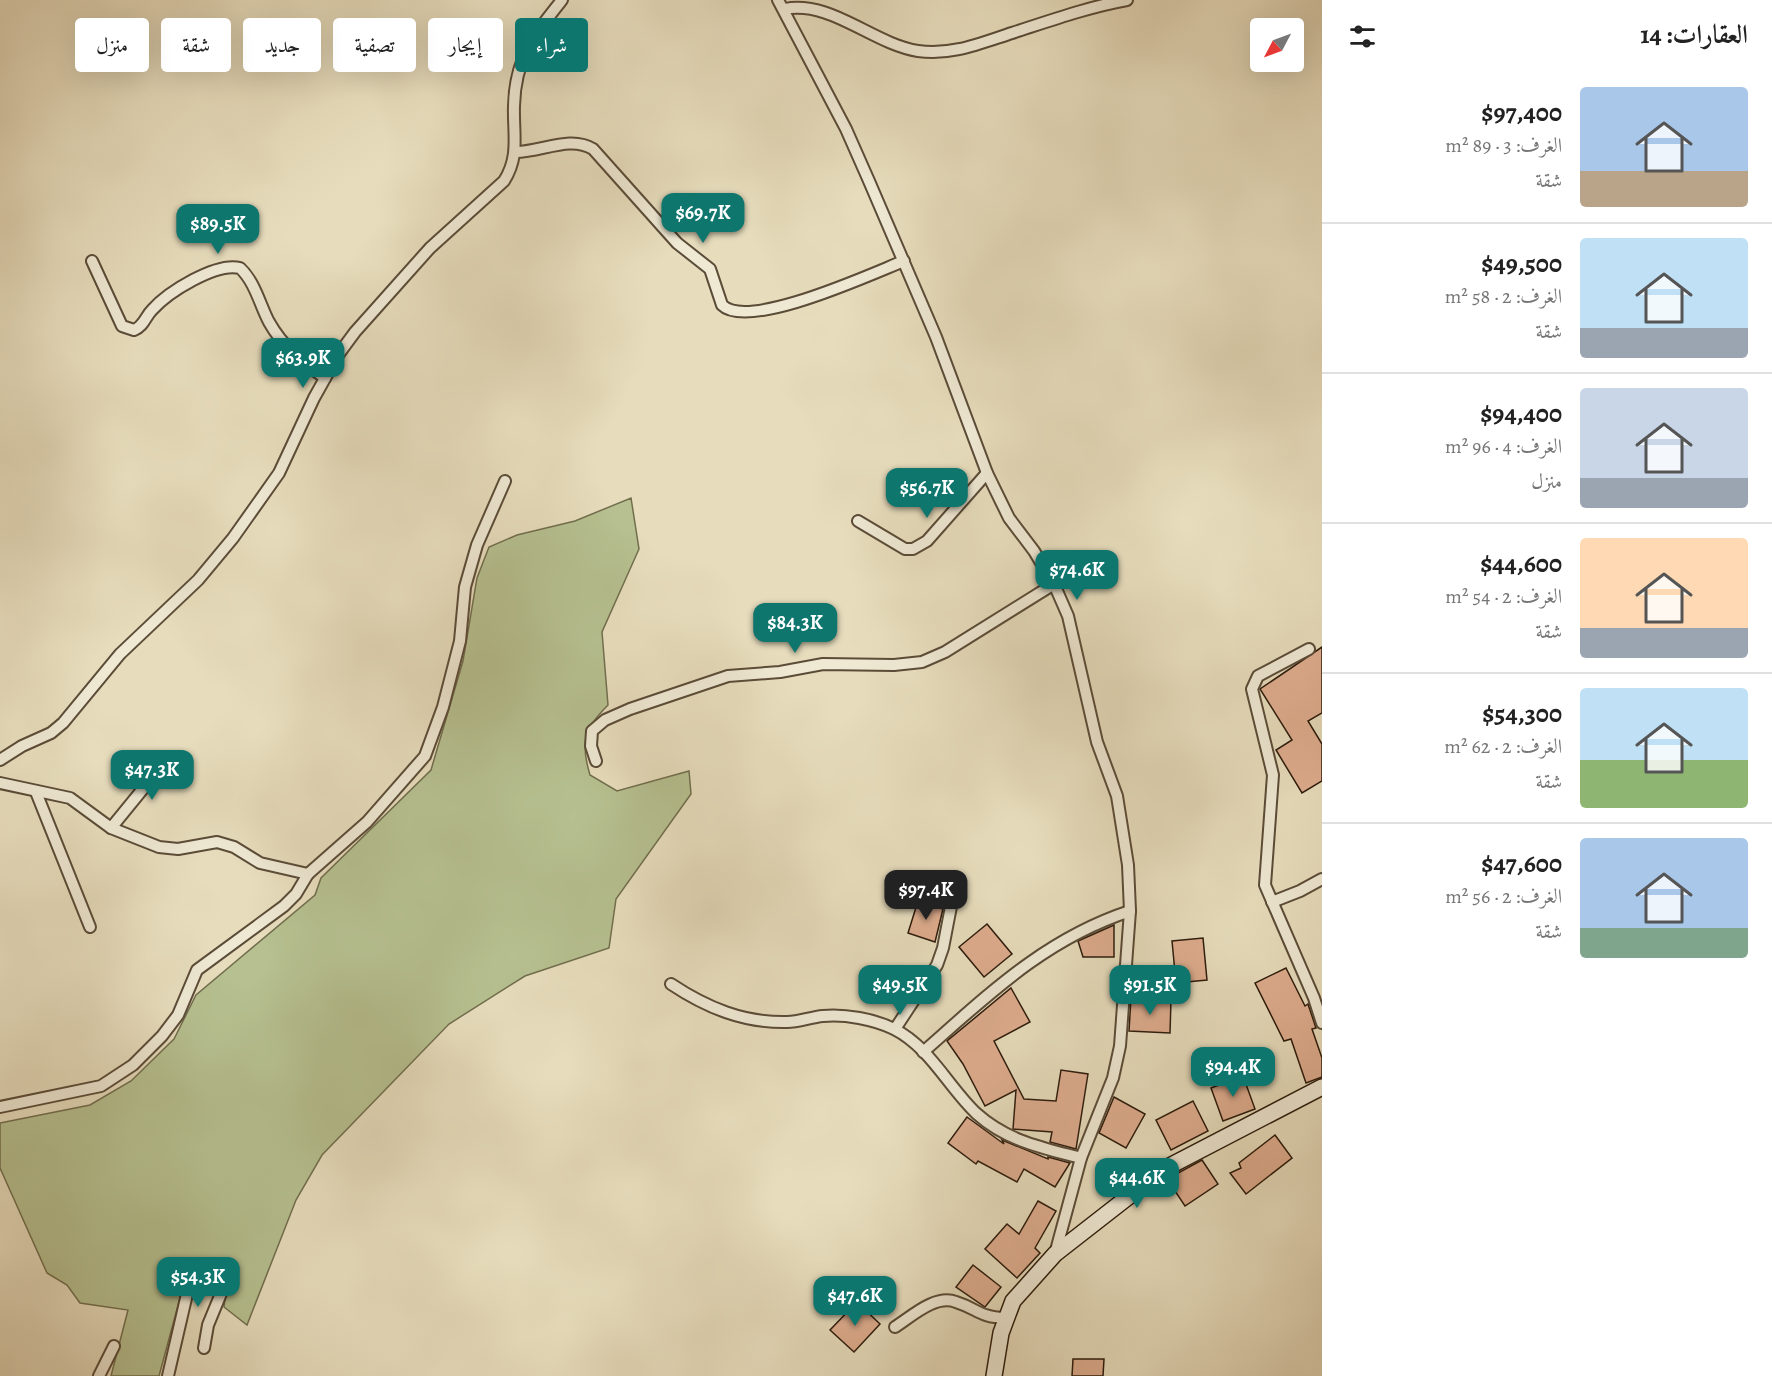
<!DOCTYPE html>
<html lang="ar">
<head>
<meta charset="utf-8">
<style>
	body { margin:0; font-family:Alegreya,Amiri,serif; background:#f2f2f2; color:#222; direction:rtl; height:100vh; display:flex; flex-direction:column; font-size:22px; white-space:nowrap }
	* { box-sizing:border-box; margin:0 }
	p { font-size:20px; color:#767676 }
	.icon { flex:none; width:33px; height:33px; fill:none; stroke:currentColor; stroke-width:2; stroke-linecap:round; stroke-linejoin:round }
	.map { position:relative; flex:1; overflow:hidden; direction:ltr }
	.panel { display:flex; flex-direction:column; background:#fff; width:450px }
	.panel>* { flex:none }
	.hud { position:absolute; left:18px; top:18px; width:570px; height:54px; direction:rtl; display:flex; gap:12px }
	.needle { width:39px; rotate:229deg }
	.tools { position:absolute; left:1250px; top:18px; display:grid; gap:12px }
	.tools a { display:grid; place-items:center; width:54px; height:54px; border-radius:6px; background:#fff; box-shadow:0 6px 24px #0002; font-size:30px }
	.price { position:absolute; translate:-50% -51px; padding:0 14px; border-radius:12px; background:#0f766e; color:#fff; font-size:20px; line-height:39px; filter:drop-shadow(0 2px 3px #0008) }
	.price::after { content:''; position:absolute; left:50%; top:36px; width:18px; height:14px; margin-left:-9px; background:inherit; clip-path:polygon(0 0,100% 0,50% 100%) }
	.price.on { background:#222; color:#fff }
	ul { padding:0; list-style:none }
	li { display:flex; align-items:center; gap:18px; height:150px; padding:0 24px }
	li+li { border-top:2px solid #e0e0e0 }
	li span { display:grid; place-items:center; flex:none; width:168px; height:120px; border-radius:6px; color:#555 }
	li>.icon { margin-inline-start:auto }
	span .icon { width:72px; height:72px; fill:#fffc; stroke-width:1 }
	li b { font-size:26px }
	h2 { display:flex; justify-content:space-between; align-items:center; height:72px; padding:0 24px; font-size:26px }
	.tag { padding:0 21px; border-radius:6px; background:#fff; box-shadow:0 6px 24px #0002; font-size:21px; line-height:54px }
	.tag.on { background:#0f766e; color:#fff }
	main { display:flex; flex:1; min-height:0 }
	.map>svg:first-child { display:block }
	.green { fill:#b6c090; stroke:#716e4e; stroke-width:1.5 }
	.building { fill:#dead8f; stroke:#2c1b0c; stroke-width:1.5 }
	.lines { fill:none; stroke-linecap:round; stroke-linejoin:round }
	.street-casing { stroke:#5b4c38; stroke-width:14 }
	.secondary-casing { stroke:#2c1b0c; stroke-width:18 }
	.street { stroke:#efe9d4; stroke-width:10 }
	.secondary { stroke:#efe9d4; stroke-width:15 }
</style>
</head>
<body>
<main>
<section class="panel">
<h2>العقارات: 14<svg class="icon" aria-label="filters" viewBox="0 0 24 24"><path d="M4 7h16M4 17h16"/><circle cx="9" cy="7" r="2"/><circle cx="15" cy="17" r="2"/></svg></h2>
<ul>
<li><span style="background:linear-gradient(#a9c7e8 70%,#b9a48a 0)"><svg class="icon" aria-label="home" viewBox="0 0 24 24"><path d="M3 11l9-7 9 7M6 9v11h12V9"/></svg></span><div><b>$97,400</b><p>الغرف: 3 · 89 m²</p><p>شقة</p></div></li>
<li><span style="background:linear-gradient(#bfe0f5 75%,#9aa5b1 0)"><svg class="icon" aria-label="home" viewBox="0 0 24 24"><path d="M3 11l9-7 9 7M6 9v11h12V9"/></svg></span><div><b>$49,500</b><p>الغرف: 2 · 58 m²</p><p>شقة</p></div></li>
<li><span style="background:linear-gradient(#c9d6e8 75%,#9aa5b1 0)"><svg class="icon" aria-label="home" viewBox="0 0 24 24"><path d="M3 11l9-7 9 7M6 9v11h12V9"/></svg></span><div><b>$94,400</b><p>الغرف: 4 · 96 m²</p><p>منزل</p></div></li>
<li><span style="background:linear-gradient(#ffd9b3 75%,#9aa5b1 0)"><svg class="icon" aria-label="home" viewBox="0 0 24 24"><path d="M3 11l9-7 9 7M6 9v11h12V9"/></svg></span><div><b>$44,600</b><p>الغرف: 2 · 54 m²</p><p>شقة</p></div></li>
<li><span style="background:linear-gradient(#bfe0f5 60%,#8fb573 0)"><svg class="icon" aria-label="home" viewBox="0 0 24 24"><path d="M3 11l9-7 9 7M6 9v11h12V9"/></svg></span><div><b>$54,300</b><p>الغرف: 2 · 62 m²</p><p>شقة</p></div></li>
<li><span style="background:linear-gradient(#a9c7e8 75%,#7fa58c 0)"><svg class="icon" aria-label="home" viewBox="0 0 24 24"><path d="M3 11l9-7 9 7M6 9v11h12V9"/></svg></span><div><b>$47,600</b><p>الغرف: 2 · 56 m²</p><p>شقة</p></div></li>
</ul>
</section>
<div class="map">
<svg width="1322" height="1376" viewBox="0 0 1322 1376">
	<rect width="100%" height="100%" fill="#e7ddbd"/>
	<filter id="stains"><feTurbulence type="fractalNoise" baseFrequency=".00333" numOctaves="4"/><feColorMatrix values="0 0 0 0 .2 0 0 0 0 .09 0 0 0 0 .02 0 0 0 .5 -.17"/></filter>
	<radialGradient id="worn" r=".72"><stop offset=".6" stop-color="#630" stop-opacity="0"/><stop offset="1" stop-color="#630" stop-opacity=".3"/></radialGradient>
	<path class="green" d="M631 498 639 549 602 632 608 705C584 729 580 742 590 775L617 791 689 771 691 794 616 899 609 948 525 976 449 1024 322 1155 296 1200 247 1325 224 1307 228 1275C211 1262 197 1268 184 1283L159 1376H111L128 1310 80 1303 67 1285 47 1273 0 1168V1123L90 1105 131 1081 174 1039 196 995 315 895 321 878 431 770 463 661 477 578 489 547 517 535 575 521Z"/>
	<g class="building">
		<polygon points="1322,647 1322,713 1308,721 1322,744 1322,781 1302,793 1276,750 1292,740 1260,689"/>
		<polygon points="918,901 943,909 935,942 908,933"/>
		<polygon points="987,924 1012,954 984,977 959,947"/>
		<polygon points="1114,925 1114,957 1083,957 1078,941"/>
		<polygon points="1203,938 1207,980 1176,983 1172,941"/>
		<polygon points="1286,968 1305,1006 1308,1004 1316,1028 1312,1029 1322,1058 1322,1077 1306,1083 1291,1039 1284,1041 1255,983"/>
		<polygon points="863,969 905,969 904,1001 864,1001"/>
		<polygon points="1011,988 1030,1022 994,1041 1024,1099 1056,1101 1061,1070 1088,1074 1076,1149 1050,1142 1052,1132 1013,1129 1016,1090 985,1106 963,1064 947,1041"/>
		<polygon points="1131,998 1171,1000 1170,1033 1129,1031"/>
		<polygon points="1243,1076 1255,1109 1223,1121 1211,1088"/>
		<polygon points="1114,1097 1145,1114 1126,1148 1099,1133"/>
		<polygon points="1193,1101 1208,1131 1171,1150 1156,1120"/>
		<polygon points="967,1117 1004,1144 1002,1140 1048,1159 1048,1157 1070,1163 1055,1187 1024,1169 1017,1182 978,1161 976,1164 948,1143"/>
		<polygon points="1275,1135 1292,1158 1246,1194 1230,1173 1241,1168 1239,1163"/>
		<polygon points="1202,1160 1218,1184 1185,1206 1167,1179"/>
		<polygon points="1038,1201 1056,1211 1035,1248 1040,1253 1017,1278 985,1249 1007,1224 1019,1234"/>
		<polygon points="973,1265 1001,1287 985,1307 956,1287"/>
		<polygon points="857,1302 880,1324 854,1352 830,1330"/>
		<polygon points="1073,1359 1104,1359 1103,1376 1072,1376"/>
	</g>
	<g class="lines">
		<g class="street-casing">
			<g id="street">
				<polyline points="778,0 846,129 869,181 936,337 987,473 1009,518 1034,551 1054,584 1068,616 1097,742 1117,796 1128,865 1130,911 1120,1046 1113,1078 1081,1158 1055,1254"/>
				<path d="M785 9C831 0 873 44 918 51 951 56 981 43 1012 33 1049 21 1088 7 1127 0"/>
				<path d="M516 152C542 152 570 135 593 149L677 243 710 269 722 305C748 331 871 274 904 261"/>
				<path d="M92 261 122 326 134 330C144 326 145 317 152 310 168 292 216 262 240 268 255 282 260 305 269 322 283 347 302 362 325 378"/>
				<polyline points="858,521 905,549 913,549 927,541 987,473"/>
				<polyline points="1309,649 1258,676 1252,689 1273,775 1265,885 1314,998 1322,1023"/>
				<path d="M0 760 22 746 51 733 63 723 120 654 198 580 233 538 279 473 314 398 338 355 355 332 430 248 504 181C520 156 513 134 514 106 515 58 534 35 562 0"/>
				<polyline points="596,761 591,746 592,731 605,720 630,709 728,676 780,672 823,664 894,665 922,662 945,652 1054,584"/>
				<polyline points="0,783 70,798 111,828 159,847 178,849 217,842 234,847 260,863 308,874 296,894 284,906 197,970 178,1015 162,1036 133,1065 101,1086 0,1107"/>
				<polyline points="36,792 90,927"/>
				<polyline points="111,828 151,779 174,757"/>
				<polyline points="308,874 367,822 425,756 443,707 460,641 465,587 477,545 505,481"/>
				<polyline points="1272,902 1300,891 1322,879"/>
				<path d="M671 984C707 1008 744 1023 787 1022 799 1022 811 1017 823 1016 845 1014 874 1019 894 1029 930 1047 949 1088 977 1114 1007 1141 1043 1148 1081 1158"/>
				<polyline points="895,1029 937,965 943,948 954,891"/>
				<path d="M923 1052C989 994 1045 939 1130 911"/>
				<path d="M895 1327C911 1317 935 1294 956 1302 978 1309 979 1317 1005 1318"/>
				<polyline points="99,1376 114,1346"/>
				<polyline points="168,1376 187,1294 189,1287 199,1279 216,1283 222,1291 208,1325 204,1348"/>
			</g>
		</g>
		<g class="secondary-casing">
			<polyline id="secondary" points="994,1376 1001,1333 1013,1301 1055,1254 1164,1169 1322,1087"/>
		</g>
		<use href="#street" class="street"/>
		<use href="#secondary" class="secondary"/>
	</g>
	<rect width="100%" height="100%" filter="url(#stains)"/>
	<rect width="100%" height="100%" fill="url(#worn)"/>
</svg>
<div class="tools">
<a><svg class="needle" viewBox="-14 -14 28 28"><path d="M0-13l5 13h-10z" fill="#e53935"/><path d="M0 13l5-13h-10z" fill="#767676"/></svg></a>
</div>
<b class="price" style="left:703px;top:244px">$69.7K</b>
<b class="price" style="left:218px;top:255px">$89.5K</b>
<b class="price" style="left:303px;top:389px">$63.9K</b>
<b class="price" style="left:927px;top:519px">$56.7K</b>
<b class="price" style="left:1077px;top:601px">$74.6K</b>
<b class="price" style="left:795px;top:654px">$84.3K</b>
<b class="price" style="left:152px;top:801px">$47.3K</b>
<b class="price on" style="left:926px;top:921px">$97.4K</b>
<b class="price" style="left:900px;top:1016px">$49.5K</b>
<b class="price" style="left:1150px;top:1016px">$91.5K</b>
<b class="price" style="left:1233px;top:1098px">$94.4K</b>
<b class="price" style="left:1137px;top:1209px">$44.6K</b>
<b class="price" style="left:198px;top:1308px">$54.3K</b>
<b class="price" style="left:855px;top:1327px">$47.6K</b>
<div class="hud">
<a class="tag on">شراء</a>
<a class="tag">إيجار</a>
<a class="tag">تصفية</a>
<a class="tag">جديد</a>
<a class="tag">شقة</a>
<a class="tag">منزل</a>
</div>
</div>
</main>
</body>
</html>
